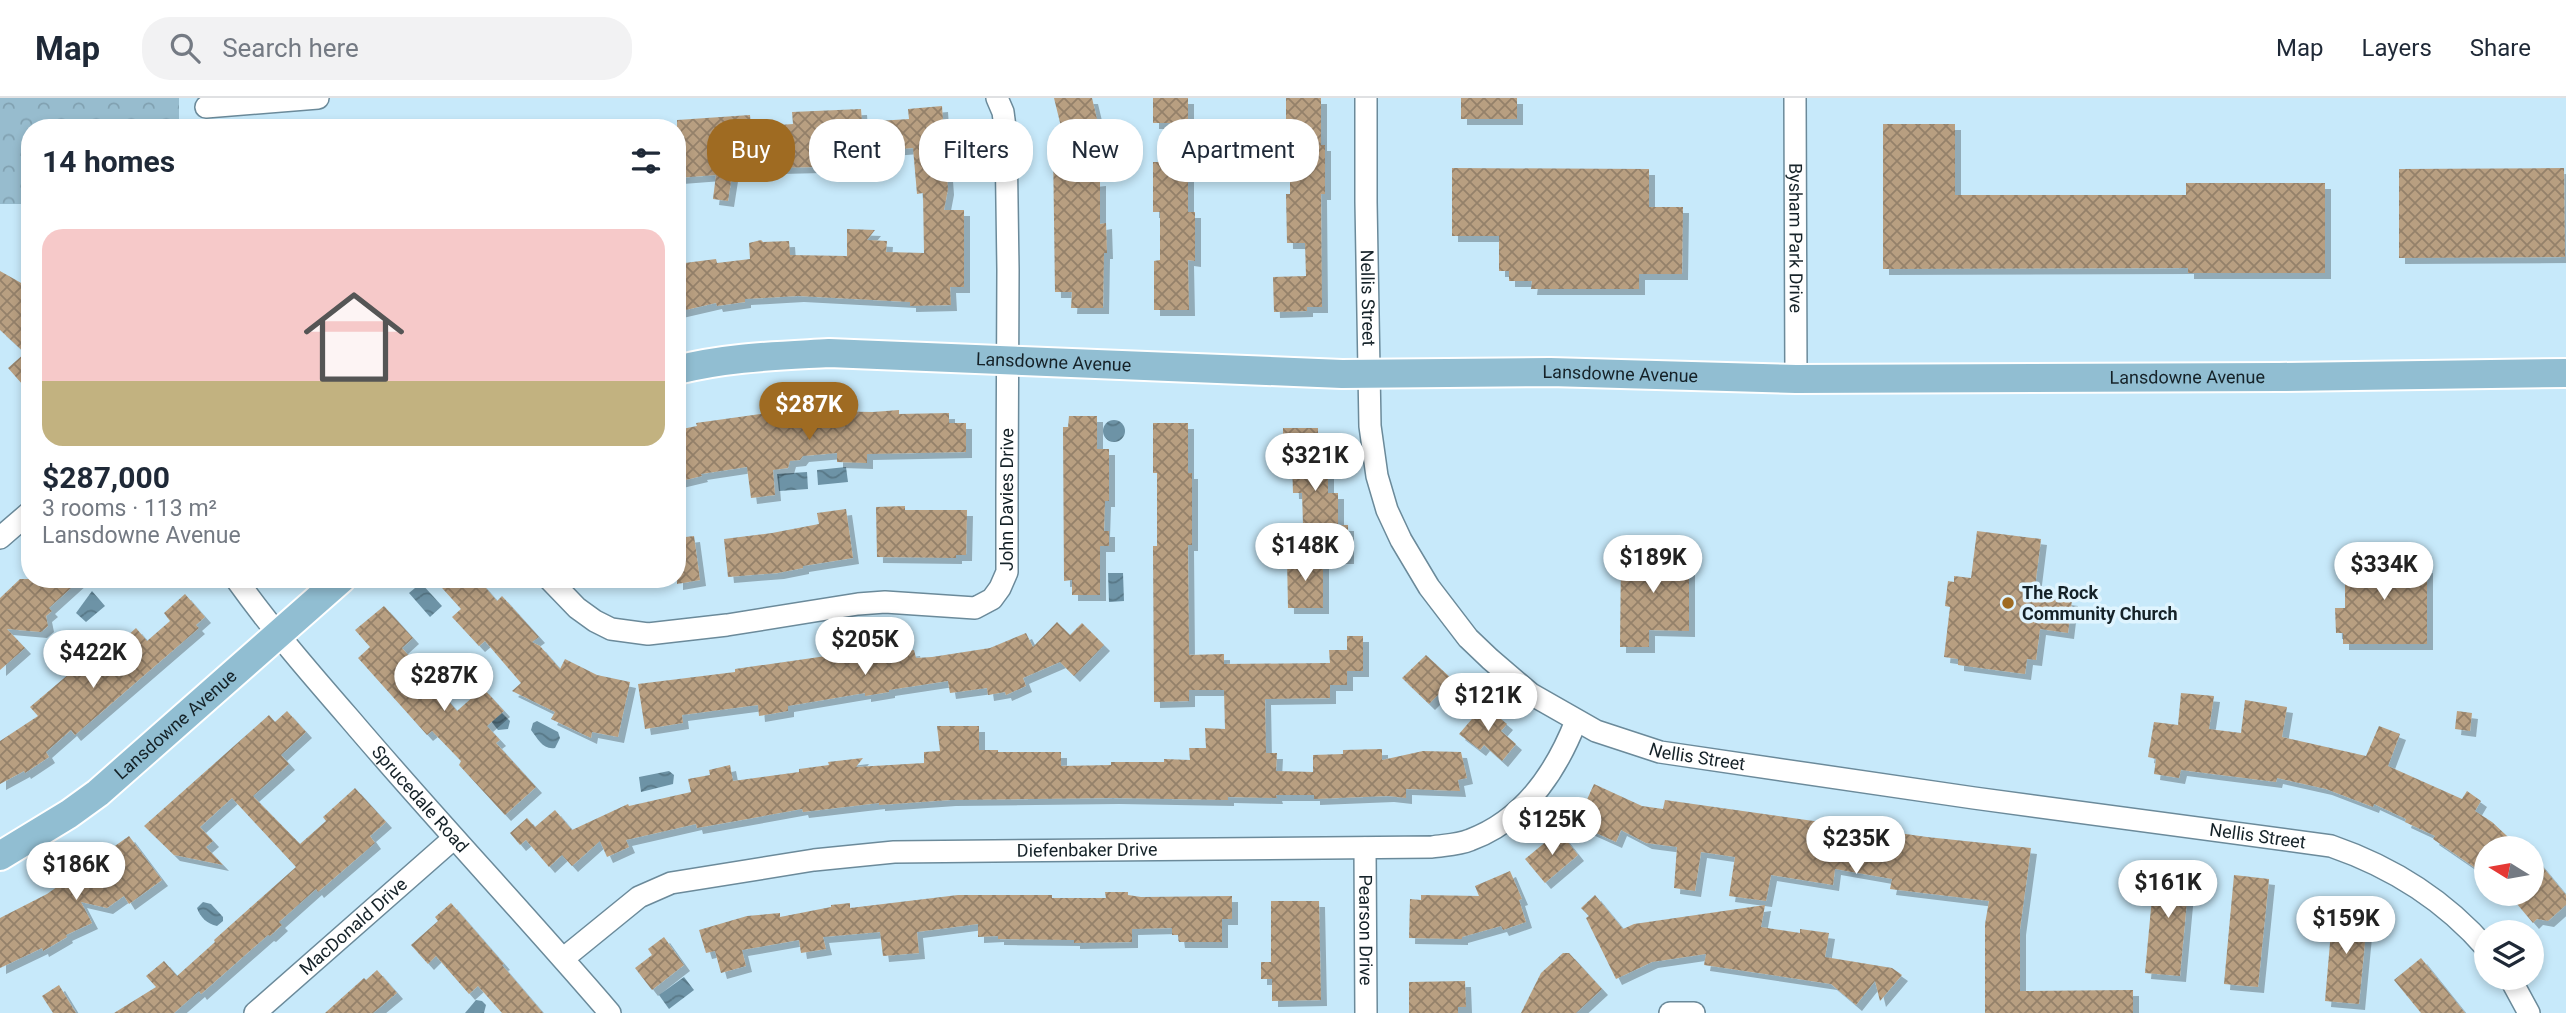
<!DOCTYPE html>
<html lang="en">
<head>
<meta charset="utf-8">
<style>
	body { margin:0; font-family:Roboto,sans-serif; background:#f2f2f3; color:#1f2937; height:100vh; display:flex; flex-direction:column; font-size:26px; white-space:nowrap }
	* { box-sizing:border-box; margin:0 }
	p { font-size:23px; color:#747a83 }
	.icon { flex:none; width:38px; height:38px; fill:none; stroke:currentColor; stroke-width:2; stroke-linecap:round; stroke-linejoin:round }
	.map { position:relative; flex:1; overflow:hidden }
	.drawer { position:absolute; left:21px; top:21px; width:665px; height:469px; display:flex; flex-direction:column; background:#fff; border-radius:28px; box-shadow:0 4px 10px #0003 }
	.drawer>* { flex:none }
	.top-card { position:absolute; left:707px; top:21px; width:665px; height:63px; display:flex; gap:14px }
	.needle { width:46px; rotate:281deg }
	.tools { position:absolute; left:2474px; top:738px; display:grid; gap:14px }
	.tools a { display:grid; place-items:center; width:70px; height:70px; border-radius:50%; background:#fff; box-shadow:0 4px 10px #0003; font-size:35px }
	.price { position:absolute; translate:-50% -60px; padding:0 16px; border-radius:24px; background:#fff; color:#222; font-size:23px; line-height:46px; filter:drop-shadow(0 2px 4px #0008) }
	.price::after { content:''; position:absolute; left:50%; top:42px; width:21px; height:16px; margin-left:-10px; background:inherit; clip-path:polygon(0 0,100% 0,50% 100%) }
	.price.selected { background:#9f6b22; color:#fff }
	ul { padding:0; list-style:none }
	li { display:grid; align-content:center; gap:14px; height:371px; padding:0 21px }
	li span { display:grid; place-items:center; height:217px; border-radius:21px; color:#555 }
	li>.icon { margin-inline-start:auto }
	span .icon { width:126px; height:126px; fill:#fffc; stroke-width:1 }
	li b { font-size:30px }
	h2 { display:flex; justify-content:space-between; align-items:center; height:84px; padding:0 21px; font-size:30px }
	.tag { padding:0 24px; border-radius:28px; background:#fff; box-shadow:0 4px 10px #0003; font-size:24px; line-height:63px }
	.tag.selected { background:#9f6b22; color:#fff }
	header { display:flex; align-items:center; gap:42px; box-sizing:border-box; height:98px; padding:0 35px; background:#fff; border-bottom:2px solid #e0e1e3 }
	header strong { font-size:33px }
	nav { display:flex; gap:38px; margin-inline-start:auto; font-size:24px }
	.search { width:490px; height:63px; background:#f2f2f3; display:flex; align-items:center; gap:18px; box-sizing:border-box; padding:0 24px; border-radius:28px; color:#747a83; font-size:26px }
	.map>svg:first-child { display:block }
	.park { fill:url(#park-crowns) }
	.water { fill:url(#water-waves) }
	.building { fill:url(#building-cross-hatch); filter:url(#shadow) }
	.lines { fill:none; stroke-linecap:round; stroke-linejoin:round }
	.minor-casing { stroke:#6b8a9a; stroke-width:24 }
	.major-casing { stroke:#fff; stroke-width:32 }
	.minor { stroke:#fff; stroke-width:21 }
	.major { stroke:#91bed2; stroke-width:28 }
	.poi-dot { fill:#9f6b22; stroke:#dff4fe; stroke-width:2.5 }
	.labels { text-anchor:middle; stroke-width:7; stroke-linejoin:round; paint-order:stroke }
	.street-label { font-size:18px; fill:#152228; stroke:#dff4fe }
	.poi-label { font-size:18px; font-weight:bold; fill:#152228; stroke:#dff4fe; text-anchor:start }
</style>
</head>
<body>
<header>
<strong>Map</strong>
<div class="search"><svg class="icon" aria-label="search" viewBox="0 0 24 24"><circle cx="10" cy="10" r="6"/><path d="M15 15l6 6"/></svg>Search here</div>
<nav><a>Map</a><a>Layers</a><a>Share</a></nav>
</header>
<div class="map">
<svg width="2566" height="915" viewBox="0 0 2566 915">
	<defs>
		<pattern id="park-crowns" width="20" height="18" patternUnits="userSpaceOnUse" patternTransform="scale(1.75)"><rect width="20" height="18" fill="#97bcce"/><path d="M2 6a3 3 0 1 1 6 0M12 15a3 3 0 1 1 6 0" fill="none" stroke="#81a1b1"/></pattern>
		<pattern id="water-waves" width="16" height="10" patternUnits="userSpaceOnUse" patternTransform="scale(1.75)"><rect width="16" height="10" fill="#6d93a6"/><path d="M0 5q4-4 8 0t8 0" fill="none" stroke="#587887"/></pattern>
		<pattern id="building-cross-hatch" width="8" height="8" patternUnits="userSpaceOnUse" patternTransform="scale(1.75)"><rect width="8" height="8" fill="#b89f81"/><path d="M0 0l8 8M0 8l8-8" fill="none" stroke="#94816a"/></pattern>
		<filter id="shadow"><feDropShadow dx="6" dy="6" stdDeviation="0" flood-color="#0004"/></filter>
	</defs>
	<rect width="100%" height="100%" fill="#c7e9fa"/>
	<polygon class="park" points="0,0 179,0 179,30 30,30 30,106 0,106"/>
	<g class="water">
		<circle cx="1114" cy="333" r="11"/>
		<polygon points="846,369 848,384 818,387 817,372"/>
		<polygon points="807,374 808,391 779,393 777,376"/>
		<polygon points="1108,475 1123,475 1124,503 1109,504"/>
		<polygon points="421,485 442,508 430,519 409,495"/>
		<polygon points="92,493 105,508 86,524 76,515"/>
		<polygon points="497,610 510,623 508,631 498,632 487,618"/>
		<path d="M537 623 558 634 560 640 555 650C543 652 538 641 531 632L533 625Z"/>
		<polygon points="669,673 674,677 673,686 641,694 639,679"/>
		<path d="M203 804 211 806 223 819V823L217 828C207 826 200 819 197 810Z"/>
		<polygon points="684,879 694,892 669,911 659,897"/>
		<polygon points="476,902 482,903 486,907 484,915 465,915"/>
	</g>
	<g class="building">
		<polygon points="1054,0 1092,0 1102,42 1090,42 1090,83 1100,82 1100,126 1106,125 1107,155 1104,155 1103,210 1071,210 1072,194 1055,194 1053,49 1066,49"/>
		<rect x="1153" y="0" width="35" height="25"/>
		<polygon points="1286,0 1321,0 1321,47 1325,47 1325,96 1321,96 1322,209 1307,209 1307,213 1274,214 1273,179 1306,178 1305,145 1287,145 1286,96 1290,96 1290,47 1286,47"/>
		<rect x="1461" y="0" width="56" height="21"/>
		<polygon points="942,8 945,52 962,50 965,75 947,77 948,91 944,112 964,112 964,189 950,189 951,207 910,208 910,204 798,198 745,201 745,204 717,208 716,205 677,214 677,166 716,161 717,165 750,161 749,145 761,142 763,144 789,143 790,157 847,158 847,131 875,132 867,142 887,143 886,154 924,155 923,95 917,96 913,50 864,54 864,59 817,63 817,69 733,71 728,103 713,101 716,77 677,80 677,22 750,17 751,29 793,26 792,14 861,11 862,24 909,21 908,11"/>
		<polygon points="1883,26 1955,26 1955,97 2186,97 2186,85 2325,85 2325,175 2188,175 2188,170 1883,171"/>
		<polygon points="1153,64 1188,64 1188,114 1195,114 1195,163 1188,162 1189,212 1154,212 1154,163 1160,162 1160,114 1153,114"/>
		<polygon points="1452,70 1649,71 1649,109 1683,109 1682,176 1639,176 1639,191 1531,191 1532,183 1509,183 1509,173 1499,173 1499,138 1452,138"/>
		<polygon points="2564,70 2565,159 2399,160 2399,71"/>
		<polygon points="0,173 30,190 30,295 8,270 25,255 0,232"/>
		<polygon points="899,312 899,316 949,315 949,325 966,325 966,354 867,356 867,365 837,364 837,355 803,358 800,362 790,363 788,370 773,372 775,397 751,400 747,369 701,376 702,378 677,384 677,332 697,328 696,325 781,313 782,321 812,318 812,313 873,314"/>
		<polygon points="1069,318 1097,318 1097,351 1109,351 1109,403 1105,403 1104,433 1109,433 1109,448 1100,448 1100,497 1072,497 1072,482 1064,483 1063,329 1068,329"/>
		<polygon points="1153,325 1188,325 1188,375 1192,375 1192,447 1188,447 1189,557 1224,556 1224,566 1330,565 1329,552 1347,552 1347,538 1363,538 1363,573 1347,573 1347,587 1330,587 1330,600 1265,601 1266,655 1277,655 1276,673 1313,674 1313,657 1343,656 1343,652 1382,651 1382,662 1423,653 1461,654 1467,680 1458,682 1460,693 1406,691 1406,700 1388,698 1314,701 1314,697 1276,697 1277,700 1228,699 1228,702 1113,700 950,702 879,707 879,705 803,714 802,711 697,730 696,726 626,742 629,749 607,759 600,743 572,768 562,757 549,769 526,742 520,747 510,735 527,720 535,729 555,712 572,732 628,706 629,708 691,694 688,681 710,677 709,672 730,667 733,683 799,674 799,671 829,667 828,664 863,660 856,669 924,665 924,654 940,653 937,628 979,628 979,652 998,652 998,654 1061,654 1061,668 1111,667 1111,664 1164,664 1164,661 1190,662 1189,650 1206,650 1205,630 1225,631 1224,592 1189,592 1189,603 1154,604 1153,448 1157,448 1157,375 1153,375"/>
		<polygon points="1283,330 1318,330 1318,363 1328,363 1328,395 1338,395 1338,427 1348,427 1348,460 1313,460 1313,427 1303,427 1302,395 1293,395 1292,363 1283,364"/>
		<polygon points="905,408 905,412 967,412 966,457 956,457 956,460 877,459 876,409"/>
		<polygon points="846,411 853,460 803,468 803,470 778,475 728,479 724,441 772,435 819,426 817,415"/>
		<polygon points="1977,433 2041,441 2034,497 2072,502 2068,535 2040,531 2036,562 2027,561 2025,576 1958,567 1958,561 1944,559 1950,509 1945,508 1948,483 1954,484 1954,478 1971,480"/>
		<polygon points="694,438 700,482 677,486 677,440"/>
		<polygon points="1652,445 1669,445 1669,456 1689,456 1689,533 1649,532 1649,549 1620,549 1621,457 1652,457"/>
		<polygon points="2365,454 2404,454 2405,469 2427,469 2427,546 2343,546 2343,535 2336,535 2335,510 2345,510 2345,468 2365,468"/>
		<polygon points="1287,460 1323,460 1323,510 1288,510"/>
		<polygon points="20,481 81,481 49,510 52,513 46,518 48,528 41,534 7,531 25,550 0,572 0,500"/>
		<polygon points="434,481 478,481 497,503 502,498 539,539 532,544 540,548 560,571 565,561 597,577 630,584 618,639 592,634 591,640 551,621 555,614 512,593 521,585 485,543 479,548 452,519 461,511"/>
		<polygon points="185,496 205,519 196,527 199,530 75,637 71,632 46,654 49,659 25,675 24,673 0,686 0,643 38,618 30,609 96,553 103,560 136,530 147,543 170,523 164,515"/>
		<polygon points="384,508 413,540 402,550 457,613 483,590 504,613 487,628 500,642 496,645 536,689 505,717 459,667 461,663 432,633 427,637 358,560 370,549 355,532"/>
		<polygon points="1057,524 1070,537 1082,525 1104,547 1074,578 1060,564 1023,580 1026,588 1006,597 1005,594 988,597 987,590 950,595 948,583 889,592 889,594 865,598 865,595 788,608 788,613 759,618 758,607 682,617 683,625 645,631 638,586 735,574 735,571 861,553 862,560 914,552 916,560 932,559 990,550 1026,535 1033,549"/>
		<polygon points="1426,557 1453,582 1429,606 1402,580"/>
		<polygon points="2181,595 2214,598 2209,631 2241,635 2245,602 2287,609 2282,639 2366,658 2379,628 2400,636 2388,668 2462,701 2467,693 2481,703 2475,713 2492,724 2521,751 2487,751 2487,778 2433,741 2435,738 2405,724 2406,721 2374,706 2373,709 2326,691 2277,680 2276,684 2181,672 2179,680 2154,676 2156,661 2148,659 2154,624 2178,627"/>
		<polygon points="1484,607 1507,626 1501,633 1516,646 1502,663 1484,647 1480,652 1459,636"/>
		<polygon points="287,613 306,634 281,657 289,666 253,698 300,746 326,723 323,719 355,690 386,724 370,738 375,745 318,794 316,791 279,824 282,827 270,838 268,837 201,896 199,893 174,915 114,915 156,889 146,878 164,863 177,878 215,844 214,842 296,769 232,700 200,729 213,743 206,749 223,767 174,757 144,728 269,617 275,624"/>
		<polygon points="2457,613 2472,615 2470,633 2455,631"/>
		<polygon points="1594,686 1642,708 1663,711 1665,702 1927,739 2031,750 2020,831 2020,893 2133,892 2133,915 1985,915 1985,826 1989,803 1890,791 1892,781 1835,771 1833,787 1771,777 1766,803 1729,798 1735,759 1701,754 1695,793 1674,790 1677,749 1646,745 1621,732 1616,744 1576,726"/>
		<polygon points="1559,733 1578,757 1545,785 1525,761"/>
		<polygon points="129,738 162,782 129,806 124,798 107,810 81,804 92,825 66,837 67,839 43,853 42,850 0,870 0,820 47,796"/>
		<polygon points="2532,756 2566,797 2566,807 2548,823 2537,821 2533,825 2517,806 2529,796 2532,796"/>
		<polygon points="2155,767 2190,770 2180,878 2145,875"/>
		<polygon points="1510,773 1522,801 1519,802 1526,824 1503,832 1501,828 1462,839 1462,841 1409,840 1410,801 1421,802 1421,797 1479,798 1475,788"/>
		<polygon points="2234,777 2269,781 2258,889 2224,886"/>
		<polygon points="1105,794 1128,794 1128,797 1141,799 1232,798 1232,821 1222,821 1222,844 1179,844 1178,837 1172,837 1172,830 1132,831 1132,844 1074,845 1074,842 998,841 998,838 978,839 978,826 917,834 919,855 883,858 880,834 823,839 826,851 801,855 799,842 742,852 746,868 721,875 715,853 706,855 699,832 747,818 780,815 780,819 831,809 831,807 850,805 850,810 958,797 1052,797 1052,800 1106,800"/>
		<polygon points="1595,797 1623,831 1634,826 1765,807 1761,829 1800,835 1800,831 1829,835 1825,859 1892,870 1902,877 1880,903 1875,883 1856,907 1831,886 1704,867 1706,856 1652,864 1616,881 1586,820 1589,818 1581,810"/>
		<polygon points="1271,803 1319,803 1321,902 1272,903 1272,881 1261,881 1261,864 1271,864"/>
		<polygon points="451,805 504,866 502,867 543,915 502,915 478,888 469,896 436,858 428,866 411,847 438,823 435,819"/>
		<polygon points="2333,810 2368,813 2359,906 2325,903"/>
		<polygon points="664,839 684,867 652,892 635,870 652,857 648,851"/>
		<polygon points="1563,855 1569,855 1602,891 1576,915 1521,915 1541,875"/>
		<polygon points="2421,860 2465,915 2421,915 2394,882"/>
		<polygon points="377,872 397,895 373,915 325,915 364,880 366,882"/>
		<polygon points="1465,883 1466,909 1458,909 1458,915 1409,915 1409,884"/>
		<polygon points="59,887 76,915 53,915 42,898"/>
	</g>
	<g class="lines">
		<g class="minor-casing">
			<g id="minor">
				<path id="s1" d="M1366 0V104L1370 328 1377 378 1387 412 1401 442 1429 489 1468 540 1490 561 1531 596 1596 633 1660 654 1974 700 2331 748C2392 769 2444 801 2487 851"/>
				<path id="s2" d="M1795 0 1796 281"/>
				<polyline points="206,9 318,0"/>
				<polyline points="0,440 30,414"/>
				<path id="s3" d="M236 481C271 530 310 575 350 621 435 721 525 816 610 915"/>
				<path id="s4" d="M549 481 577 510 595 523 611 531 648 536 727 527 858 506 885 504 975 510 992 501 1000 490 1007 474V393L1008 172 1006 37 1003 14 997 0"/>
				<path id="s5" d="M1365 750 1366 915"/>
				<path id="s6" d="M564 860 639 799 671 785 814 762 894 754 1432 749C1444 747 1458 747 1470 742 1524 722 1556 674 1576 623"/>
				<polyline points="2510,880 2529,915"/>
				<path id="s7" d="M255 915 453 741"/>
				<polyline points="1670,915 1694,915"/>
			</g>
		</g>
		<g class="major-casing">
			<g id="major">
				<path id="s8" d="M677 272C728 259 777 258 829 255L1342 276 1550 274 1796 281 2279 279 2566 275"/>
				<path id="s9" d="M0 758 69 716 98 695 341 481"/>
			</g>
		</g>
		<use href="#minor" class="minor"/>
		<use href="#major" class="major"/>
	</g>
	<circle class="poi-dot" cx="2008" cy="505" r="7"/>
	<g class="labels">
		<g class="street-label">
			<text dy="6" stroke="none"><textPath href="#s2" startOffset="140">Bysham Park Drive</textPath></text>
			<text dy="6" stroke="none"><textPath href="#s1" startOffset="200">Nellis Street</textPath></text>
			<text dy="6" stroke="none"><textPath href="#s8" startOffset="378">Lansdowne Avenue</textPath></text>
			<text dy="6" stroke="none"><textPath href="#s8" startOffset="945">Lansdowne Avenue</textPath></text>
			<text dy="6" stroke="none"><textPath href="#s8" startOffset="1512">Lansdowne Avenue</textPath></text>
			<text dy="6" stroke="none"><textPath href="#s4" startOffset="570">John Davies Drive</textPath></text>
			<text dy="6" stroke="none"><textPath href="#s9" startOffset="220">Lansdowne Avenue</textPath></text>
			<text dy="6" stroke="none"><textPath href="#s1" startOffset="830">Nellis Street</textPath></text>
			<text dy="6" stroke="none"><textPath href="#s3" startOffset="287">Sprucedale Road</textPath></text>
			<text dy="6" stroke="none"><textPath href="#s1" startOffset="1396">Nellis Street</textPath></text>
			<text dy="6" stroke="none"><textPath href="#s6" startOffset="550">Diefenbaker Drive</textPath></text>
			<text dy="6" stroke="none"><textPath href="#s7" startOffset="131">MacDonald Drive</textPath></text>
			<text dy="6" stroke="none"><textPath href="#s5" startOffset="82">Pearson Drive</textPath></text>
		</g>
		<g class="poi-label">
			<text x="2022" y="501">The Rock<tspan x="2022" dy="21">Community Church</tspan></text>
		</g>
	</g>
</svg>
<div class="tools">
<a><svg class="needle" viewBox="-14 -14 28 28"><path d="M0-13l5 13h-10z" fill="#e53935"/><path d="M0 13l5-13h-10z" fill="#747a83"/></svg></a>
<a><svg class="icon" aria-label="layers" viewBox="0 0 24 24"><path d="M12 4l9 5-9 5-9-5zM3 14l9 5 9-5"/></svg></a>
</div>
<b class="price selected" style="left:809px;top:344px">$287K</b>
<b class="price" style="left:1315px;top:395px">$321K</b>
<b class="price" style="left:1305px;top:485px">$148K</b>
<b class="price" style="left:1653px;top:497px">$189K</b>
<b class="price" style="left:2384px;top:504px">$334K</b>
<b class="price" style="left:865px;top:579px">$205K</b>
<b class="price" style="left:93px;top:592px">$422K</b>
<b class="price" style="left:444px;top:615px">$287K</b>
<b class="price" style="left:1488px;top:635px">$121K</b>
<b class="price" style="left:1552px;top:759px">$125K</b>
<b class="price" style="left:1856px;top:778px">$235K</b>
<b class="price" style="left:76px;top:804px">$186K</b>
<b class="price" style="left:2168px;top:822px">$161K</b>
<b class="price" style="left:2346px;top:858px">$159K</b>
<div class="top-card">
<a class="tag selected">Buy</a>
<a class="tag">Rent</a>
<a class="tag">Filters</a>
<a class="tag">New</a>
<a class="tag">Apartment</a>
</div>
<section class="drawer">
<h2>14 homes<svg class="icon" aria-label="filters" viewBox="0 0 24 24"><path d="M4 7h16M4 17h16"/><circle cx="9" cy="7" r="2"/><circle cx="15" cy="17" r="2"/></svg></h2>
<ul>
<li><span style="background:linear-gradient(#f6c9c9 70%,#c2b280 0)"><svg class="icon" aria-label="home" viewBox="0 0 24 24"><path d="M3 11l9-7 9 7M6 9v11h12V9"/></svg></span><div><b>$287,000</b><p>3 rooms · 113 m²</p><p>Lansdowne Avenue</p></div></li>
</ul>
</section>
</div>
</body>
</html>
